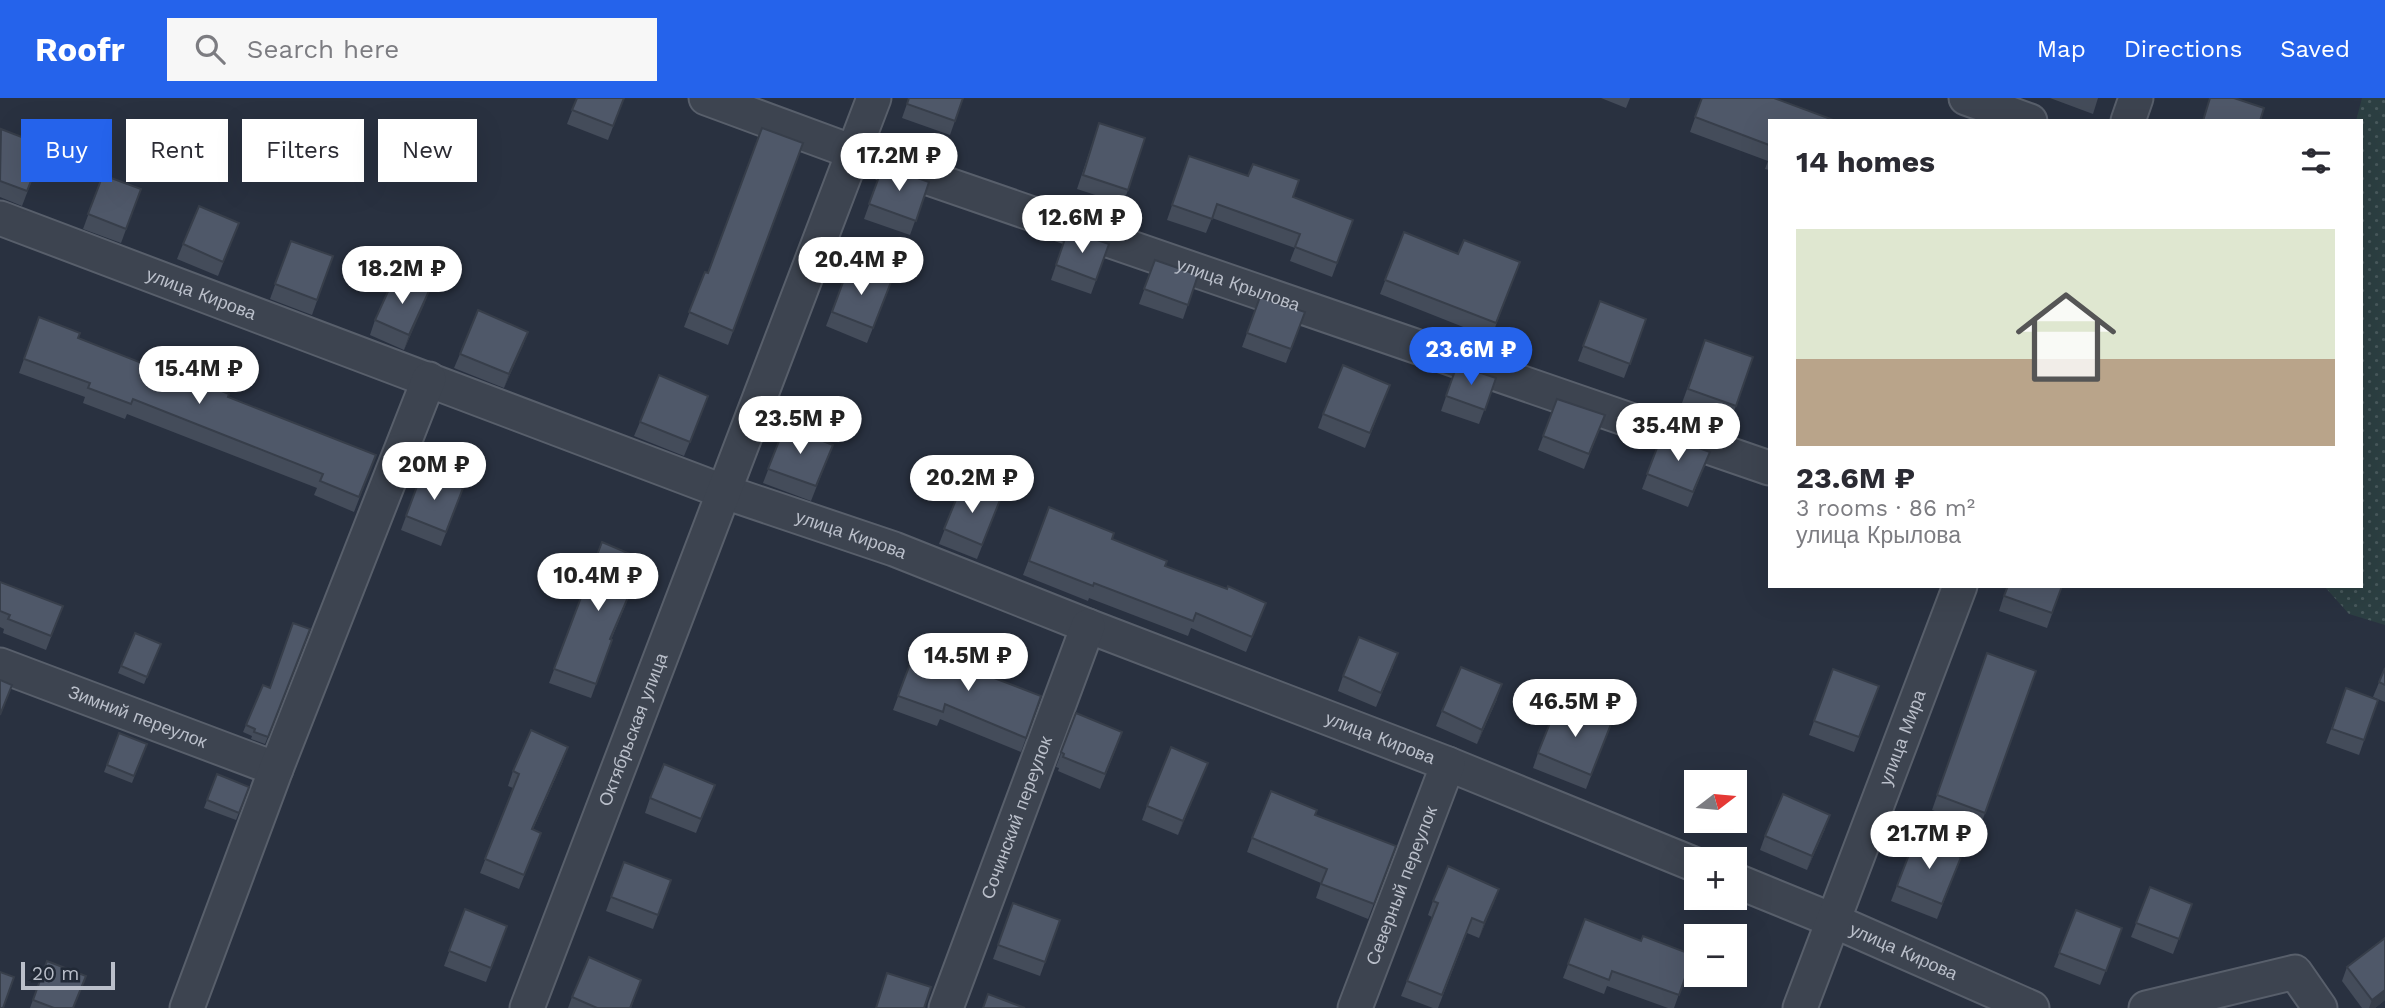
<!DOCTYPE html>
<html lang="en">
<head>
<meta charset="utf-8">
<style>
	body { margin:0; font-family:"Work Sans",sans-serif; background:#f7f7f7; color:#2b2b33; height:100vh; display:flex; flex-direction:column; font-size:26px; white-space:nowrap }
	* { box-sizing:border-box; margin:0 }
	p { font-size:23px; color:#7c7c81 }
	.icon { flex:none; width:38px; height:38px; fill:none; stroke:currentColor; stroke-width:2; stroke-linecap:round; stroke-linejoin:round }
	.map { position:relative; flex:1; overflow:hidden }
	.panel { position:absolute; left:1768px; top:21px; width:595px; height:469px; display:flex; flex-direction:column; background:#fff; border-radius:0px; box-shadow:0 7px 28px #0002 }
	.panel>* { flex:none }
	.guide { position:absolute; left:21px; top:21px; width:665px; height:63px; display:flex; gap:14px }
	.needle { width:46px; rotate:74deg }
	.fabs { position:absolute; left:1684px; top:672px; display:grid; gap:14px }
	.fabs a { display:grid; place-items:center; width:63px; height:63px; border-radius:0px; background:#fff; box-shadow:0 7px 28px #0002; font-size:35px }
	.scale { position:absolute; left:21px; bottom:18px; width:94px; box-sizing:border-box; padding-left:7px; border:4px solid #babfca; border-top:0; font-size:19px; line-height:24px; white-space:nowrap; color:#babfca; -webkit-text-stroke:5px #212936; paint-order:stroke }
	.price { position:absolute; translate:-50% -60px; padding:0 16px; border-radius:24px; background:#fff; color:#222; font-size:23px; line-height:46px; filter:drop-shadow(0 2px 4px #0008) }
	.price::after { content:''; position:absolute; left:50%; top:42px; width:21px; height:16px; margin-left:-10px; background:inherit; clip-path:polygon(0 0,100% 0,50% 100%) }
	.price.current { background:#2563eb; color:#fff }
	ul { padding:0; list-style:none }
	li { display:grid; align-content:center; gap:14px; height:371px; padding:0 28px }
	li+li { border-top:2px solid #e1e1e2 }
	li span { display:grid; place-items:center; height:217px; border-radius:0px; color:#555 }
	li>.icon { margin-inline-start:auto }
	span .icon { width:126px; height:126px; fill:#fffc; stroke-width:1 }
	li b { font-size:30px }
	h2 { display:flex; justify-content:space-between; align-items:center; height:84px; padding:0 28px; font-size:30px }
	.chip { padding:0 24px; border-radius:0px; background:#fff; box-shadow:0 7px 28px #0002; font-size:24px; line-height:63px }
	.chip.current { background:#2563eb; color:#fff }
	header { display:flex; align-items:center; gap:42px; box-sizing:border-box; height:98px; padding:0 35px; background:#2563eb; color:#fff }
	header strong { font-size:33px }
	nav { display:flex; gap:38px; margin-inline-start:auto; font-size:24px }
	.search { width:490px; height:63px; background:#f7f7f7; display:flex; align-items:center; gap:18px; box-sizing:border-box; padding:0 24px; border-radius:0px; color:#7c7c81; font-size:26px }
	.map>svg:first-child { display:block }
	.grass { fill:url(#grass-dots) }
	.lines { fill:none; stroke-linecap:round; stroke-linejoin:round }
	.minor-casing { stroke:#585f6b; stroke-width:37 }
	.minor { stroke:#3d4450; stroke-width:33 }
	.wall { fill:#444c5a }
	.shaded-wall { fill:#373e4a }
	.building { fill:#4f5869; stroke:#373e4a; stroke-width:2 }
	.labels { text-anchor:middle; stroke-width:5; stroke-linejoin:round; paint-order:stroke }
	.street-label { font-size:18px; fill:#babfca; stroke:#212936 }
</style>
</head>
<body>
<header>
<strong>Roofr</strong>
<div class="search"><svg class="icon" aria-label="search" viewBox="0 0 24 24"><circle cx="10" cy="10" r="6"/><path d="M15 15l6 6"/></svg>Search here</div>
<nav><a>Map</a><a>Directions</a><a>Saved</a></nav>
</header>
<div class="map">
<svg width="2385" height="910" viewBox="0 0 2385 910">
	<defs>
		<pattern id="grass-dots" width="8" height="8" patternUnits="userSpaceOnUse" patternTransform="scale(1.75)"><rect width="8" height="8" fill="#2c3f42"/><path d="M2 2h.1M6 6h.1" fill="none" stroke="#48595c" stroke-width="1.8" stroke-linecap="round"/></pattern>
	</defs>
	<rect width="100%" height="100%" fill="#293140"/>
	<polygon class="grass" points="2362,0 2385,0 2385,527 2349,516 2324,488 2361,488 2361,23 2356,23"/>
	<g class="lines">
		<g class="minor-casing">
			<g id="minor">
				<path id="s1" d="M706 0 853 54 1769 370"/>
				<polyline points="1966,0 2030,23"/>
				<polyline points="2128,23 2136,0"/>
				<path id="s2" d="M0 120 722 393 894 451 1088 528 1448 666 1696 767"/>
				<path id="s3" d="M0 567 276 671"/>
				<path id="s4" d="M1734 782 1832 822 2032 910"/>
				<polyline points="187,910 276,671 429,281"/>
				<path id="s5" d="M527 910 874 0"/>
				<path id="s6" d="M946 910 1088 528"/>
				<path id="s7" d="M1355 910 1448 666"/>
				<path id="s8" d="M1800 910 1960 488"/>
				<polyline points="2146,910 2295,874 2320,910"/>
			</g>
		</g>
		<use href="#minor" class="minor"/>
	</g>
	<g class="wall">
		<polygon points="577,0 624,0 608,42 567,26"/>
		<polygon points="909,0 963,0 950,37 902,20"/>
		<polygon points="1601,0 1630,0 1626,10"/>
		<polygon points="1702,0 1769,23 1769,72 1765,71 1768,63 1690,34"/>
		<polygon points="2050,0 2098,0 2093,16"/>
		<polygon points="1099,25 1128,92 1123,106 1077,91"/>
		<polygon points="0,33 45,48 22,108 0,99"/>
		<polygon points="803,45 728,247 684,229 705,174 708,175"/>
		<polygon points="1189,58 1353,122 1332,179 1290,163 1295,150 1212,120 1206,135 1167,122"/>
		<polygon points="883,68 929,84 910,137 864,121"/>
		<polygon points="103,77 141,91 121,145 83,131"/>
		<polygon points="239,125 218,178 177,161 183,146"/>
		<polygon points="1068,132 1109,146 1091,196 1051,182"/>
		<polygon points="1404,134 1458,156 1520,164 1491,240 1380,196"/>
		<polygon points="291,143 333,158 312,217 270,201"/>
		<polygon points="1155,162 1198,177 1183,221 1139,206"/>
		<polygon points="849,168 891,184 867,245 826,228"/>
		<polygon points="429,193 404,252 370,237 375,222"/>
		<polygon points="1260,199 1305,214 1286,265 1242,249"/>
		<polygon points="1600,203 1646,221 1624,280 1578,263"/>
		<polygon points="39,219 78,240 376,357 354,414 314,397 317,390 127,316 125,321 83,305 85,299 19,275"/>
		<polygon points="528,234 504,290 454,270 460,256"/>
		<polygon points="1705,242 1753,259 1731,322 1682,305"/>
		<polygon points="1457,267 1496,280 1479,326 1441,313"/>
		<polygon points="1390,287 1365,350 1318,330 1323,316"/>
		<polygon points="1557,301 1605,317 1584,371 1538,352"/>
		<polygon points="703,312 684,358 634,338 640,324"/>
		<polygon points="785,328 833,347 811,403 763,385"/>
		<polygon points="1662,337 1710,354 1688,409 1642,391"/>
		<polygon points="422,375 463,390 441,448 401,432"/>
		<polygon points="962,387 1000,402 977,461 939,446"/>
		<polygon points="1049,409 1165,468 1266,505 1246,554 1191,530 1188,538 1089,500 1088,503 1023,477"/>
		<polygon points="602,444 644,462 611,542 612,542 591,600 549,585"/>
		<polygon points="0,484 63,508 46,552 3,535 4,531 0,529"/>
		<polygon points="2007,488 2062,488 2047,530 1999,513"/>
		<polygon points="310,531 265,646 251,641 252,638 243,634 246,627 270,590"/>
		<polygon points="135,535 161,546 144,586 118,575"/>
		<polygon points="916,550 1041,598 1021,654 940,621 937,628 893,612"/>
		<polygon points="1987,555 2036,573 1980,729 1932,712"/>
		<polygon points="1393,569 1376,609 1338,593 1343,578"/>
		<polygon points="2385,570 2385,604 2373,599"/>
		<polygon points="1833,571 1879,588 1854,654 1809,637"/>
		<polygon points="2346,590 2378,602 2359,657 2326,645"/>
		<polygon points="1497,601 1477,646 1436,628 1442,613"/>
		<polygon points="1076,615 1117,648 1100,691 1058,673 1059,670 1056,669"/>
		<polygon points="1611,626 1586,691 1533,670 1538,655"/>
		<polygon points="119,635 147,646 132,685 104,674"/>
		<polygon points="563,663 533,731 541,735 519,791 480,775 513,690 508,688 513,673"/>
		<polygon points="1208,665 1178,737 1142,722 1147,708"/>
		<polygon points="217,676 249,689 236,722 204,710"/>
		<polygon points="715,687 696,735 645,715 650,700"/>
		<polygon points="1315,717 1396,748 1368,821 1316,800 1321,785 1247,754 1252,740"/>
		<polygon points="1825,731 1807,772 1760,752 1765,738"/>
		<polygon points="1915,741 1961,759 1937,821 1891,803"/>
		<polygon points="624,764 671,782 653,831 606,813"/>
		<polygon points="2150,789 2192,806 2173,856 2131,839"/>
		<polygon points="1499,791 1479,840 1467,835 1438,910 1433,910 1401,898 1432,819 1428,817 1433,803"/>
		<polygon points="1013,805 1060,822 1040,878 993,861"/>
		<polygon points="465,811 507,828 486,884 444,868"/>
		<polygon points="2076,812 2122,830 2100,887 2054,869"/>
		<polygon points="1585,821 1641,843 1693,857 1674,910 1668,910 1607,888 1604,896 1563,880"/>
		<polygon points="2385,840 2385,902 2375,910 2362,910 2342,883 2347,869"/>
		<polygon points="47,863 74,910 30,910"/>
		<polygon points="641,882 631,910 568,910 572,899"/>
	</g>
	<g class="shaded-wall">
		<polygon points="429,193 424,207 404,252 409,237"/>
		<polygon points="528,234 523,248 504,290 509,276"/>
		<polygon points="644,462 638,476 605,556 610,541"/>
		<polygon points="1502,586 1497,601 1477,646 1482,632"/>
		<polygon points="568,649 563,663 526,745 532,731"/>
		<polygon points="1208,665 1202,679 1178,737 1183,723"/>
		<polygon points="1830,717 1825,731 1807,772 1812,758"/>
		<polygon points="1499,791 1494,805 1479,840 1484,825"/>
		<polygon points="2385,892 2385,902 2375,910 2369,910 2372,902"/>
	</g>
	<g class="building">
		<polygon points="577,0 624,0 613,28 572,12"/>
		<polygon points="909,0 963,0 955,23 907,6"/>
		<polygon points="1702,0 1774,0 1836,23 1769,23 1769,47 1695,19"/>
		<polygon points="2210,0 2234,0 2264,10 2260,23 2203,23"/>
		<polygon points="1099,25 1145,40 1128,92 1083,77"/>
		<polygon points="762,30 803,45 733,233 689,214 705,174 708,175"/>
		<polygon points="1,31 45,48 27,93 0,83"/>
		<polygon points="1189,58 1248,78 1253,66 1299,82 1293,99 1353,122 1337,165 1295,149 1300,136 1217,106 1212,121 1172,107"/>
		<polygon points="883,68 929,84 916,123 869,106"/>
		<polygon points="103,77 141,91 126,131 88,116"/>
		<polygon points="199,108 239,125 223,164 183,146"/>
		<polygon points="1068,132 1109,146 1096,182 1056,167"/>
		<polygon points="1404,134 1458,156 1464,142 1520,164 1496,225 1385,182"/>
		<polygon points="291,143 333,158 317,202 275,186"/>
		<polygon points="1155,162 1198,177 1188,207 1144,191"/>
		<polygon points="849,168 891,184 873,230 832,214"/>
		<polygon points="395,178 429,193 409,237 375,222"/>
		<polygon points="1260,199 1305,214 1291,251 1247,235"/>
		<polygon points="1600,203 1646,221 1630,266 1583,248"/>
		<polygon points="478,212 528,234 509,276 460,256"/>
		<polygon points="39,219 80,235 78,240 182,281 183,277 229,296 228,299 376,357 359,399 320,383 323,376 133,301 131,306 88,290 90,285 24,261"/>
		<polygon points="1705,242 1753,259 1736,308 1688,291"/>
		<polygon points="1343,267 1390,287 1370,335 1323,316"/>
		<polygon points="1457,267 1496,280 1485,312 1446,298"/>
		<polygon points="659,277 708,298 690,344 640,324"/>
		<polygon points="1557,301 1605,317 1589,356 1543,338"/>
		<polygon points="785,328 833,347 816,388 768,371"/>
		<polygon points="1662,337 1710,354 1693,394 1647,376"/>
		<polygon points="422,375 463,390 446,434 406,418"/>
		<polygon points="962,387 1000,402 982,447 944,431"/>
		<polygon points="1049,409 1114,435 1112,441 1167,463 1165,468 1227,491 1228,488 1266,505 1252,539 1196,515 1193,523 1094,485 1093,488 1029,463"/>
		<polygon points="602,444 644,462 610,541 612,542 596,586 554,571"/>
		<polygon points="0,484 63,508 51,538 8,521 10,517 0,513"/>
		<polygon points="2008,488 2062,488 2052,515 2004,498"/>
		<polygon points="293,525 310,531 268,639 254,634 255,631 246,627 263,587 270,590"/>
		<polygon points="135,535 161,546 147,579 121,568"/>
		<polygon points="1359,539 1398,555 1381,595 1343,578"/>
		<polygon points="916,550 1041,598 1026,640 945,606 943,614 898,598"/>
		<polygon points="1987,555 2036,573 1985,715 1937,697"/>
		<polygon points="1461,569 1502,586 1482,632 1442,613"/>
		<polygon points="2385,570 2385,587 2379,584"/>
		<polygon points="1833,571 1879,588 1859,639 1814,623"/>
		<polygon points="0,582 12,587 0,617"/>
		<polygon points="2346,590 2378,602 2364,642 2332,631"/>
		<polygon points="1558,605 1611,626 1591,677 1538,655"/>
		<polygon points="1076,615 1122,634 1105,676 1063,659 1064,656 1061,654"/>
		<polygon points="531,632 568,649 532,731 541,735 524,777 485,761 519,676 513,673"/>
		<polygon points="119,635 147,646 134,678 107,667"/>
		<polygon points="1171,649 1208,665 1183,723 1147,708"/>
		<polygon points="664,666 715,687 701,721 650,700"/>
		<polygon points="217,676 249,689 239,715 207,702"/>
		<polygon points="1271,693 1317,712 1315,717 1396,748 1374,806 1321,786 1327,771 1252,740"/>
		<polygon points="1783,696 1830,717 1812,758 1765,738"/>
		<polygon points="1915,741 1961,759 1942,806 1897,788"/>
		<polygon points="624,764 671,782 658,817 611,799"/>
		<polygon points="1448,768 1499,791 1484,825 1472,820 1442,897 1407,883 1438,805 1433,803"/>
		<polygon points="2150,789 2192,806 2179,841 2136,825"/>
		<polygon points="1013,805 1060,822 1045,864 998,847"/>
		<polygon points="465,811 507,828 491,870 449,853"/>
		<polygon points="2076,812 2122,830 2106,873 2059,855"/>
		<polygon points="1585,821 1641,843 1643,838 1693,857 1679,897 1612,873 1609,882 1568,866"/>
		<polygon points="2385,840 2385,892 2372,902 2347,869"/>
		<polygon points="589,859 641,882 630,910 597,910 572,899"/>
		<polygon points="47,863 86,878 73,910 54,910 33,902"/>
		<polygon points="0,874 14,879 3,910 0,910"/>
		<polygon points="887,875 931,889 924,910 876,910"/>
		<polygon points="988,896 1025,910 983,910"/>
	</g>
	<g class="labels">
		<g class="street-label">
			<text dy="6" stroke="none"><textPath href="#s1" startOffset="564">улица Крылова</textPath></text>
			<text dy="6" stroke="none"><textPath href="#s2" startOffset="215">улица Кирова</textPath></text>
			<text dy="6" stroke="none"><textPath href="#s2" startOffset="908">улица Кирова</textPath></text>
			<text dy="6" stroke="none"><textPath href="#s3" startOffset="147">Зимний переулок</textPath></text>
			<text dy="6" stroke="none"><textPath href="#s5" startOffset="298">Октябрьская улица</textPath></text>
			<text dy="6" stroke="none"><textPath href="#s2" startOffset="1475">улица Кирова</textPath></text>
			<text dy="6" stroke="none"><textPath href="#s8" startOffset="289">улица Мира</textPath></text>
			<text dy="6" stroke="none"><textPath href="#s6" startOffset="203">Сочинский переулок</textPath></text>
			<text dy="6" stroke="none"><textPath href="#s7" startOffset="131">Северный переулок</textPath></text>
			<text dy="6" stroke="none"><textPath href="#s4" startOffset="184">улица Кирова</textPath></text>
		</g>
	</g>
</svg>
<div class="fabs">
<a><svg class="needle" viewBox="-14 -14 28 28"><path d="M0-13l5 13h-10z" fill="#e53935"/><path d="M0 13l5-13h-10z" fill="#7c7c81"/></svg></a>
<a>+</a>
<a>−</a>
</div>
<div class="scale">20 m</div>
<b class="price" style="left:899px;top:95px">17.2M ₽</b>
<b class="price" style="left:1082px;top:157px">12.6M ₽</b>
<b class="price" style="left:861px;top:199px">20.4M ₽</b>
<b class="price" style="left:402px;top:208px">18.2M ₽</b>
<b class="price current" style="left:1471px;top:289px">23.6M ₽</b>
<b class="price" style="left:199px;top:308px">15.4M ₽</b>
<b class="price" style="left:800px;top:358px">23.5M ₽</b>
<b class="price" style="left:1678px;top:365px">35.4M ₽</b>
<b class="price" style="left:434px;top:404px">20M ₽</b>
<b class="price" style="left:972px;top:417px">20.2M ₽</b>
<b class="price" style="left:598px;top:515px">10.4M ₽</b>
<b class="price" style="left:968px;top:595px">14.5M ₽</b>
<b class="price" style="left:1575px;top:641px">46.5M ₽</b>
<b class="price" style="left:1929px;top:773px">21.7M ₽</b>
<div class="guide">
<a class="chip current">Buy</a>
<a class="chip">Rent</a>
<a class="chip">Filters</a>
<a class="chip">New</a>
</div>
<section class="panel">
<h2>14 homes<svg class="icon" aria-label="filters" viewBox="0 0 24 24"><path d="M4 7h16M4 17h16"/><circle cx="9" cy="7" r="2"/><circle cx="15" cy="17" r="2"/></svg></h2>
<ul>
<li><span style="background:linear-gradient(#dfe7d0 60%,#b9a48a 0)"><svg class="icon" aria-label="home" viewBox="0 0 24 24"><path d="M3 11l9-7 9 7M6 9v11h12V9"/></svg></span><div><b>23.6M ₽</b><p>3 rooms · 86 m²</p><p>улица Крылова</p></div></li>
</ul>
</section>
</div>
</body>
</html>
